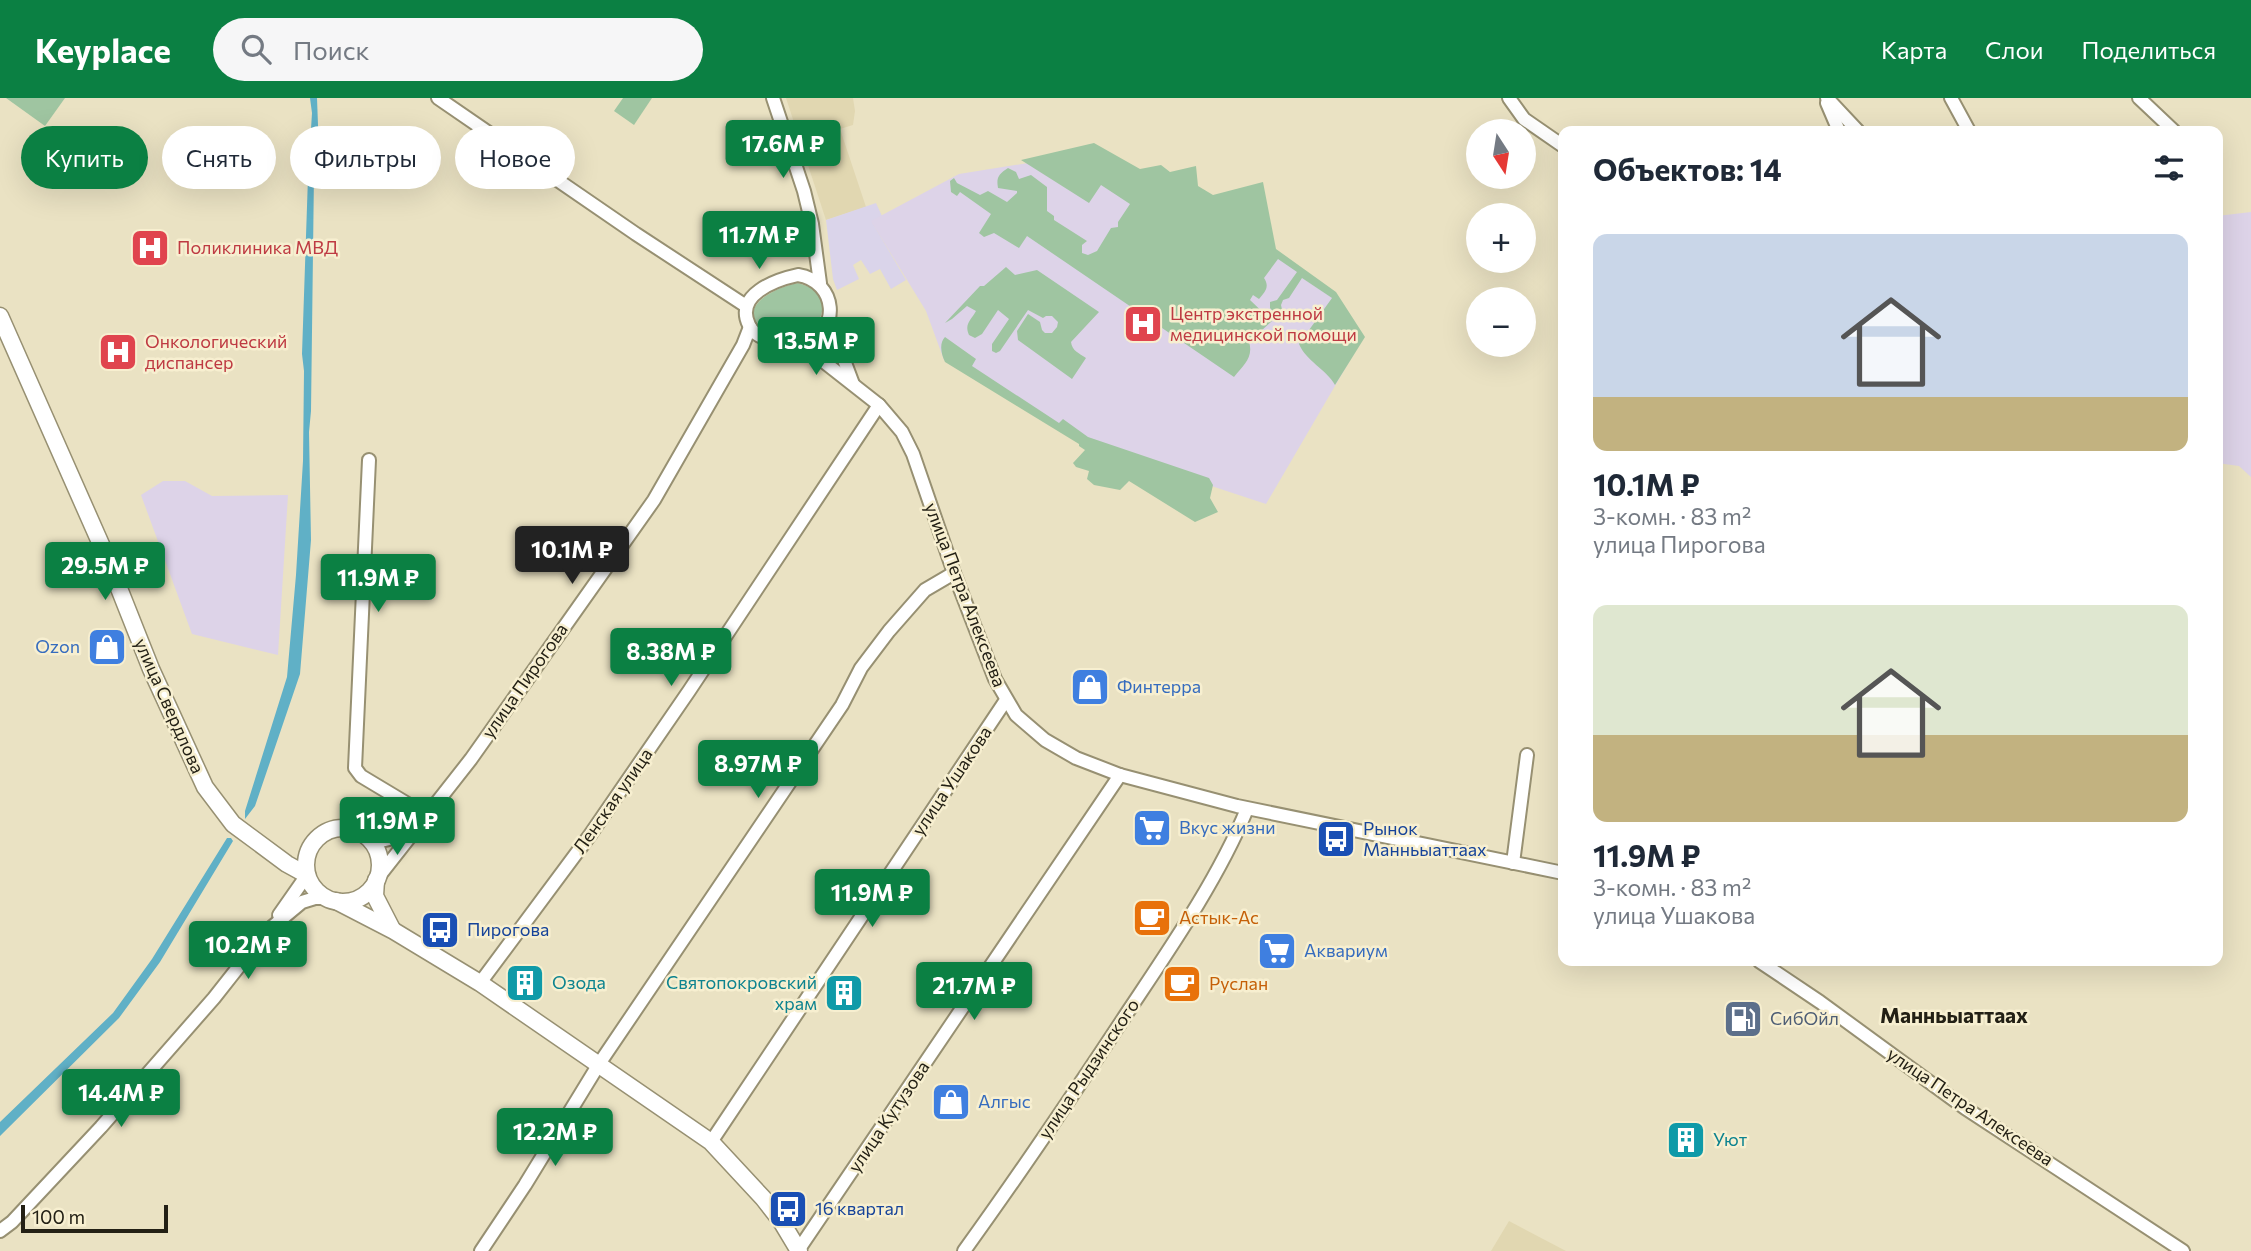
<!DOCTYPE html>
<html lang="ru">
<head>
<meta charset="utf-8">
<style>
	body { margin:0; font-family:Commissioner,sans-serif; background:#f6f6f7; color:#1f2937; height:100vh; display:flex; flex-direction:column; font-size:26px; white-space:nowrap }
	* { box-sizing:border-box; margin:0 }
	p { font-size:23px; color:#747a83 }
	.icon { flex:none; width:38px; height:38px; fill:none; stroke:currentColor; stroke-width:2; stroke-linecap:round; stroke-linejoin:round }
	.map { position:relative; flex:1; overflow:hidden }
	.details { position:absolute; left:1558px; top:28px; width:665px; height:840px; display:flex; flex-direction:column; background:#fff; border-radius:14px; box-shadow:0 7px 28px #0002 }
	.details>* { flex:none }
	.guide { position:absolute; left:21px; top:28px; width:665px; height:63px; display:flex; gap:14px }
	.needle { width:46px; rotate:168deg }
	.fabs { position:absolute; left:1466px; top:21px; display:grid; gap:14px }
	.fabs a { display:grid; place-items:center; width:70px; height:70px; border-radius:50%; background:#fff; box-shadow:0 7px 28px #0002; font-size:35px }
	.scale { position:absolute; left:21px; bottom:18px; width:147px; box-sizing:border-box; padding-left:7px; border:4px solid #232015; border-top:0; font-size:19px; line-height:24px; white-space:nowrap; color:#232015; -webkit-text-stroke:5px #f7efd0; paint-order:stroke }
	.price { position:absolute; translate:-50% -60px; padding:0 16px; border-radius:7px; background:#0b8043; color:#fff; font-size:23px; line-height:46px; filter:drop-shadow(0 2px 4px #0008) }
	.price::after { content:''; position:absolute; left:50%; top:42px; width:21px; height:16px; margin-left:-10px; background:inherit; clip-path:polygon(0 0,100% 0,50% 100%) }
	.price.selected { background:#222; color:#fff }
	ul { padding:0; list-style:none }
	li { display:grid; align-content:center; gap:14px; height:371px; padding:0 35px }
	li span { display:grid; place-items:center; height:217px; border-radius:14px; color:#555 }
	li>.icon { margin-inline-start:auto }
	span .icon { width:126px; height:126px; fill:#fffc; stroke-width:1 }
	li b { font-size:30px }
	h2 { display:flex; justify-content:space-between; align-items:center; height:84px; padding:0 35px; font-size:30px }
	.pill { padding:0 24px; border-radius:32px; background:#fff; box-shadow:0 7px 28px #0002; font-size:24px; line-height:63px }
	.pill.selected { background:#0b8043; color:#fff }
	header { display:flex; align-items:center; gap:42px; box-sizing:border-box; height:98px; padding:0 35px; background:#0b8043; color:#fff }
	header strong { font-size:33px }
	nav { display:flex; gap:38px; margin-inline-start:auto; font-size:24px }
	.search { width:490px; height:63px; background:#f6f6f7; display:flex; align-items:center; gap:18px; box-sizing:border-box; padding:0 24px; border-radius:38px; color:#747a83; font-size:26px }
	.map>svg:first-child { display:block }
	.built { fill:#e1d7b1 }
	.industrial { fill:#dad4ea }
	.medical { fill:#ddd3e8 }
	.green { fill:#9fc5a1 }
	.water { fill:#60b0c6 }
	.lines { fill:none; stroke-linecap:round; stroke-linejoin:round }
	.minor-casing { stroke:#979072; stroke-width:16 }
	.major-casing { stroke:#979072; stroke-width:19 }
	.minor { stroke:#fff; stroke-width:12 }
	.major { stroke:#fff; stroke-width:16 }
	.labels { text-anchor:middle; stroke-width:5; stroke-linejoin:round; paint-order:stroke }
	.health-label { font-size:18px; fill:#be3a42; stroke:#f7efd0; text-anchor:start }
	.street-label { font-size:18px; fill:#232015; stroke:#f7efd0 }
	.shop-label { font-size:18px; fill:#366cbe; stroke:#f7efd0; text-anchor:start }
	.transit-label { font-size:18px; fill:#164399; stroke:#f7efd0; text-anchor:start }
	.food-label { font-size:18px; fill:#c56008; stroke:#f7efd0; text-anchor:start }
	.culture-label { font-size:18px; fill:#0d838f; stroke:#f7efd0; text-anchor:start }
	.service-label { font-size:18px; fill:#4e5e75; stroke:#f7efd0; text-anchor:start }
	.quarter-label { font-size:21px; font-weight:bold; fill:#232015; stroke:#f7efd0 }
</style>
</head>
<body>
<header>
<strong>Keyplace</strong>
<div class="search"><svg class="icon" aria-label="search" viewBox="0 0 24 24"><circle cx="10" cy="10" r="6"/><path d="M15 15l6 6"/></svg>Поиск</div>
<nav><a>Карта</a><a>Слои</a><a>Поделиться</a></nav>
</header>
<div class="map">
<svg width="2251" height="1153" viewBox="0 0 2251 1153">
	<rect width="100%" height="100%" fill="#eae2c3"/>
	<g class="built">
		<polygon points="786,0 853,0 855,13 853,27 840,31 866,109 826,122"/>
		<polygon points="1509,1123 1566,1153 1491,1153"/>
	</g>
	<polygon class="industrial" points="876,105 882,118 872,124 906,182 891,191 880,171 870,176 861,162 853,167 859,181 837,192 833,181 826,122"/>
	<g class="medical">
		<polygon points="1092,47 1335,195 1363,240 1266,406 1081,345 944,262 926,213 871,123 959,76 1053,61"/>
		<polygon points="2251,114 2251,379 2239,368 2217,365 2217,118"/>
		<polygon points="163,383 185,383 212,398 288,397 278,557 192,536 141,397"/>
	</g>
	<g class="green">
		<polygon points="6,0 65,0 45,28"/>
		<polygon points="623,0 652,0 634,27 614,13"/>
		<path d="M1094 45 1140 71 1161 67 1170 74 1196 68 1198 88 1213 97 1263 84 1276 151 1336 194 1365 239 1335 287C1326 271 1306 263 1299 246L1332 200 1302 180 1289 200 1283 202 1281 207 1283 216 1279 220 1270 210V204L1277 202 1297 174 1278 161 1264 180C1270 189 1265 194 1259 201L1253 197 1250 202 1272 223 1249 244C1254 259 1243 268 1234 279L1027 138 1019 150 994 135 984 139 979 135 991 116 960 94 957 98 951 94 950 83 954 80 957 85 980 97 988 93 1007 104 1017 95V93L998 90C996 79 999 76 1008 70L1016 74 1019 81 1031 77 1047 89V113L1054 118V122L1087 143 1082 147V155L1088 157 1097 153 1111 130 1118 129V124L1130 106 1101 87 1089 105 1021 62Z"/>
		<path d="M1006 169 1015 177 1037 172 1099 214 1071 244C1072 253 1079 255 1086 260L1072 281 1018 242 1017 233 1028 216 1040 224 1042 232 1045 235H1052L1057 229 1058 224 1052 218H1046L1043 220 1028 212 1000 253 996 255 992 253V246L1009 221 998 212 982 236 975 240 969 237C964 226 971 222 976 213L967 208 952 221 945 225 980 188H984Z"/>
		<path d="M798 185C803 187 809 188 813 191 829 203 823 228 805 235 795 239 777 236 767 233 762 231 758 228 755 223 745 202 782 188 798 185Z"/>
		<path d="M945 239 976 261 972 268 1059 325 1063 321 1088 339 1209 380 1213 387 1210 400 1218 414 1195 424 1129 383 1120 392 1094 387 1087 381 1089 373 1076 369 1073 365 1085 352 1079 348V346L945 264C941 256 939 245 945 239Z"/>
	</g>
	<g class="water">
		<polygon points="310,0 317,0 319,54 314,75 311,313 309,334 311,442 300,576 255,708 245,721 245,713 287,579 296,477 303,363 304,273 302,256 308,79 312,15"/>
		<polygon points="227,740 231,740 233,743 160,864 119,920 0,1038 0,1024 113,915 152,861"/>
	</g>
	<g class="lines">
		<g class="minor-casing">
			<g id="minor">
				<polyline points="438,0 636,136 746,208"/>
				<polyline points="773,0 804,93 812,126 820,185"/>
				<polyline points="1509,0 1524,21 1563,48"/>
				<polyline points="1827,0 1858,33"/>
				<polyline points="1951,0 1969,33"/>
				<polyline points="2139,0 2174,33"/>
				<polyline points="1827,5 1839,33"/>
				<path d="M798 177C837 183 842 235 803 244 793 247 781 243 771 242 762 240 753 236 749 227 734 197 775 182 798 177Z"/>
				<polyline points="829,222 853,286"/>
				<polyline points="800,245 879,307 902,334 913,356 954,475 995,581 1016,617 1045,642 1076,660 1120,677 1237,708 1563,775"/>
				<polyline points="369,362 355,670 361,678 426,717"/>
				<polyline points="370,742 381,743 410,736"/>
				<polyline points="1513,765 1527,657"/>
				<polyline points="376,782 471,661 654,402 743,247 750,229"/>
				<polyline points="279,817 307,777"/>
				<polyline points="1759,863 1820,904 1965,1010 2183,1153"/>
				<polyline points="480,885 590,737 689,593 879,307"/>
				<polyline points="711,1044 1006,602"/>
				<polyline points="0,1133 12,1124 101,1029 214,900 266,834 302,804 315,800 328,800"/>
				<polyline points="799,1151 1120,677"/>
				<polyline points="481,1153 525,1087 599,966 842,607 861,570 889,533 925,492 954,475"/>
				<path d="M964 1153C1021 1074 1075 994 1129 912 1171 849 1218 781 1247 711"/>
			</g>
		</g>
		<g class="major-casing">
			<g id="major">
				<polyline points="0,218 107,460 151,571 205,689 233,726 287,766 307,777"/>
				<circle cx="343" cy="767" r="37"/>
				<polyline points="376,782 375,798 392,831"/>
				<polyline points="336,803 394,833 480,885 711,1044 763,1100 781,1123 799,1153"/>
			</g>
		</g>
		<use href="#minor" class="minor"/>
		<use href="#major" class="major"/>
	</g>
	<defs>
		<g id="hospital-square" transform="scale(2.0125)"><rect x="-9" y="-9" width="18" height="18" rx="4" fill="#e0444e" stroke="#f7efd0"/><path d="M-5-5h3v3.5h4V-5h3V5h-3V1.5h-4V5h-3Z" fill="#fff"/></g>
		<g id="shop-square" transform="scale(2.0125)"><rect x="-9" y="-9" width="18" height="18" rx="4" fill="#3f7fe0" stroke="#f7efd0"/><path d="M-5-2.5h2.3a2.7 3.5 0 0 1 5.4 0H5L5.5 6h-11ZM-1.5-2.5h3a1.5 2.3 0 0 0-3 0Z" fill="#fff"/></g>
		<g id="supermarket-square" transform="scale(2.0125)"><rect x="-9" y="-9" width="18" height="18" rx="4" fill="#3f7fe0" stroke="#f7efd0"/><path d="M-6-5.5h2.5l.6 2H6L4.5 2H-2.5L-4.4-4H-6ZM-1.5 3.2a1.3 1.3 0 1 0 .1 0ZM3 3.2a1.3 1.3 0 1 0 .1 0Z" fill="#fff"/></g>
		<g id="bus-square" transform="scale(2.0125)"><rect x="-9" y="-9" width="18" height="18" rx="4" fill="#1a4fb4" stroke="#f7efd0"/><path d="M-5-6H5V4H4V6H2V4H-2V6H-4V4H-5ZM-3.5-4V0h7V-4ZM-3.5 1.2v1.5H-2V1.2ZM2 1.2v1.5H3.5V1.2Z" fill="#fff"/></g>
		<g id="cafe-square" transform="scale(2.0125)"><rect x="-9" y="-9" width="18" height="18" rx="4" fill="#e8710a" stroke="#f7efd0"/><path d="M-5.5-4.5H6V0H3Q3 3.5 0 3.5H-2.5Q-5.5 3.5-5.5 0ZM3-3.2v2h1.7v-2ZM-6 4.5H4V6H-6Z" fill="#fff"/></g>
		<g id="building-square" transform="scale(2.0125)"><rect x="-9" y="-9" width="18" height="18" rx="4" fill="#0f9aa8" stroke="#f7efd0"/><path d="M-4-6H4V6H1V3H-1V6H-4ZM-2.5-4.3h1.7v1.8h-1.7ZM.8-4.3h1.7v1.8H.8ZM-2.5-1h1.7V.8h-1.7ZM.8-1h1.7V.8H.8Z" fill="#fff"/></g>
		<g id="fuel-square" transform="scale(2.0125)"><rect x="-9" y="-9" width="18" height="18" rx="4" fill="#5c6f8a" stroke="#f7efd0"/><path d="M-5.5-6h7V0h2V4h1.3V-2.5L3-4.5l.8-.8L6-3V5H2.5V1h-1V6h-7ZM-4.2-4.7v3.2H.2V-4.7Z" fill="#fff"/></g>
	</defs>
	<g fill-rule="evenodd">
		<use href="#hospital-square" x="150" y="150"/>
		<use href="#hospital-square" x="1143" y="226"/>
		<use href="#hospital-square" x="118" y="254"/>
		<use href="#shop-square" x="107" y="549"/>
		<use href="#shop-square" x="1090" y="589"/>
		<use href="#supermarket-square" x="1152" y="730"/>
		<use href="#bus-square" x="1336" y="741"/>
		<use href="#cafe-square" x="1152" y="820"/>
		<use href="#bus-square" x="440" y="832"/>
		<use href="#supermarket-square" x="1277" y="853"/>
		<use href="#building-square" x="525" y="885"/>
		<use href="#cafe-square" x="1182" y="886"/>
		<use href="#building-square" x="844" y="895"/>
		<use href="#fuel-square" x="1743" y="921"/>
		<use href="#shop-square" x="951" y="1004"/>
		<use href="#building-square" x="1686" y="1042"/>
		<use href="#bus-square" x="788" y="1111"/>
	</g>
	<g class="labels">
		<g class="health-label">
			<text x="177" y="156">Поликлиника МВД</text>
			<text x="1170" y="222">Центр экстренной<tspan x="1170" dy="21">медицинской помощи</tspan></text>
			<text x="145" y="250">Онкологический<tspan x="145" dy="21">диспансер</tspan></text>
		</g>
		<g class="street-label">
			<text transform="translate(965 497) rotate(69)" y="6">улица Петра Алексеева</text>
			<text transform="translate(525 583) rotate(-55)" y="6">улица Пирогова</text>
			<text transform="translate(169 608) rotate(66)" y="6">улица Свердлова</text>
			<text transform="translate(952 683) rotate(-56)" y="6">улица Ушакова</text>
			<text transform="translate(613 703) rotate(-55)" y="6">Ленская улица</text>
			<text transform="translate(1089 971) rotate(-56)" y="6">улица Рыдзинского</text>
			<text transform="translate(1970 1009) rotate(34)" y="6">улица Петра Алексеева</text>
			<text transform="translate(889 1019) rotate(-56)" y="6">улица Кутузова</text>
		</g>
		<g class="shop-label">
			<text x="80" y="555" text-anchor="end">Ozon</text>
			<text x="1117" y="595">Финтерра</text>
			<text x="1179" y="736">Вкус жизни</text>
			<text x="1304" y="859">Аквариум</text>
			<text x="978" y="1010">Алгыс</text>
		</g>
		<g class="transit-label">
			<text x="1363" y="737">Рынок<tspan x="1363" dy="21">Манньыаттаах</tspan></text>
			<text x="467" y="838">Пирогова</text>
			<text x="815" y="1117">16 квартал</text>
		</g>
		<g class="food-label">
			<text x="1179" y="826">Астык-Ас</text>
			<text x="1209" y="892">Руслан</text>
		</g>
		<g class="culture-label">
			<text x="552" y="891">Озода</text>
			<text x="817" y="891" text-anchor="end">Святопокровский<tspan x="817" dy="21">храм</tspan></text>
			<text x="1713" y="1048">Уют</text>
		</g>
		<g class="service-label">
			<text x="1770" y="927">СибОйл</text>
		</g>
		<g class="quarter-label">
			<text x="1954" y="925">Манньыаттаах</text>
		</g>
	</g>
</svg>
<div class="fabs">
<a><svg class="needle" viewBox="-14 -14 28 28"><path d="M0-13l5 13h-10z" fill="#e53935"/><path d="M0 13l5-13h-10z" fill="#747a83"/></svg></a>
<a>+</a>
<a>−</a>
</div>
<div class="scale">100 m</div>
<b class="price" style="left:783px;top:82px">17.6M ₽</b>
<b class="price" style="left:759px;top:173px">11.7M ₽</b>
<b class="price" style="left:816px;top:279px">13.5M ₽</b>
<b class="price selected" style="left:572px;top:488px">10.1M ₽</b>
<b class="price" style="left:105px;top:504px">29.5M ₽</b>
<b class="price" style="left:378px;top:516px">11.9M ₽</b>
<b class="price" style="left:671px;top:590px">8.38M ₽</b>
<b class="price" style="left:758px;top:702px">8.97M ₽</b>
<b class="price" style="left:397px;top:759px">11.9M ₽</b>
<b class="price" style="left:872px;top:831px">11.9M ₽</b>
<b class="price" style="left:248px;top:883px">10.2M ₽</b>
<b class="price" style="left:974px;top:924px">21.7M ₽</b>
<b class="price" style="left:121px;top:1031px">14.4M ₽</b>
<b class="price" style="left:555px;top:1070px">12.2M ₽</b>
<div class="guide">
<a class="pill selected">Купить</a>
<a class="pill">Снять</a>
<a class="pill">Фильтры</a>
<a class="pill">Новое</a>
</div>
<section class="details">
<h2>Объектов: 14<svg class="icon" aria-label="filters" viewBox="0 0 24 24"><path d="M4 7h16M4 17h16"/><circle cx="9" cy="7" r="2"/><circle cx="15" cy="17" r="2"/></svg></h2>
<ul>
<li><span style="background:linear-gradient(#c9d6e8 75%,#c2b280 0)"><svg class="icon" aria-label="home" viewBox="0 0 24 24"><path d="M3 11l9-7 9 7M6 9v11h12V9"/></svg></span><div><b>10.1M ₽</b><p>3-комн. · 83 m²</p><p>улица Пирогова</p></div></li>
<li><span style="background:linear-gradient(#dfe7d0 60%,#c2b280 0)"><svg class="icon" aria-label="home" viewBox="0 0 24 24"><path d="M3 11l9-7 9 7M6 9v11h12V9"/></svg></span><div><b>11.9M ₽</b><p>3-комн. · 83 m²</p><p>улица Ушакова</p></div></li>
</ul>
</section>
</div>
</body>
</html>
